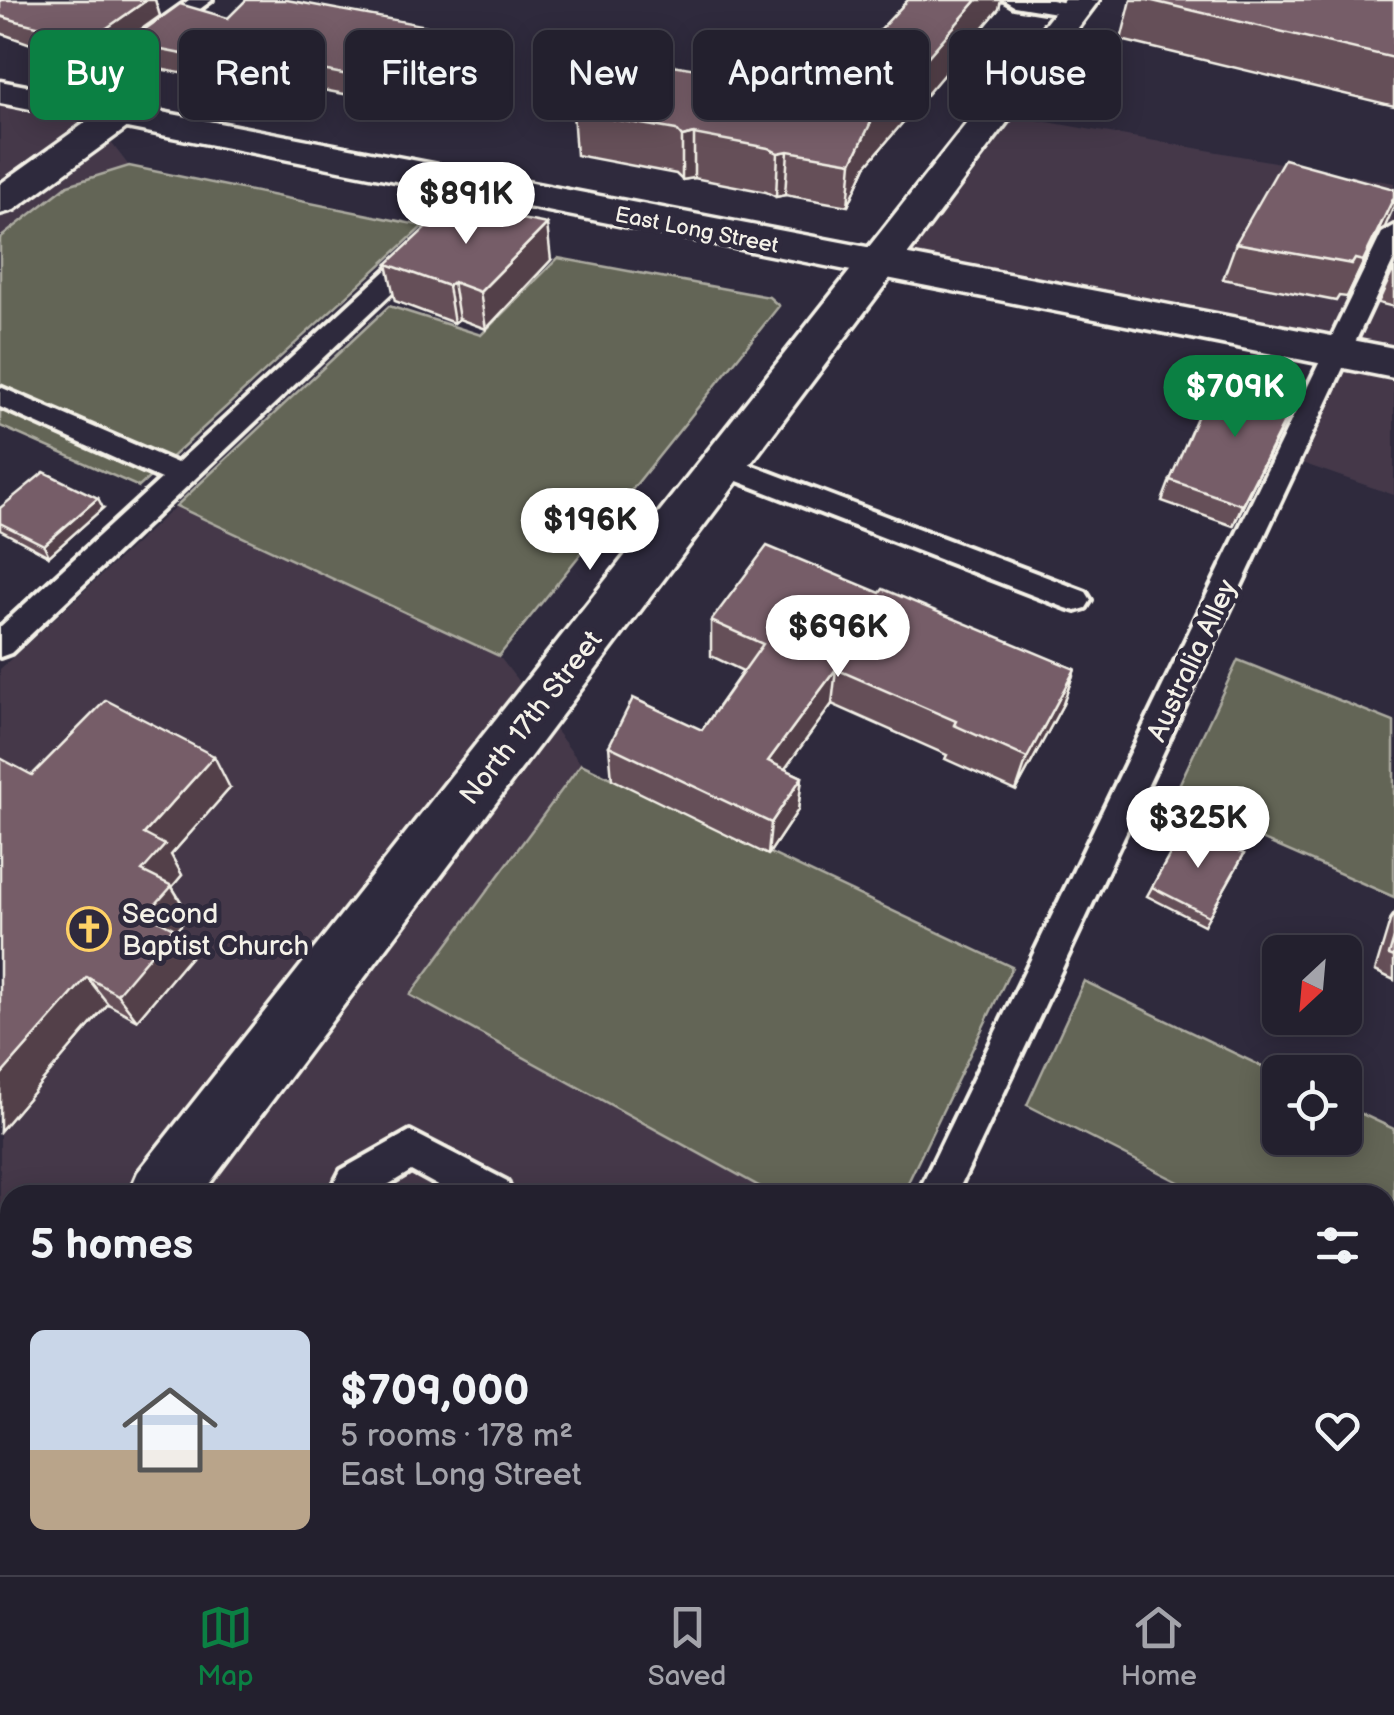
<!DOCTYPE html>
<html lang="en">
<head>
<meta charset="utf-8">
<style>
	body { margin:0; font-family:"Balsamiq Sans",sans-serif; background:#2b2836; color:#f1f3f6; height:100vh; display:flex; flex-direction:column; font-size:38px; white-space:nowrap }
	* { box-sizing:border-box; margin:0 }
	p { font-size:32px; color:#a3a3aa }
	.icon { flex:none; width:55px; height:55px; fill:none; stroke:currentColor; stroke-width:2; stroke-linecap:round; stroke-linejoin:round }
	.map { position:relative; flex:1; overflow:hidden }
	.panel { position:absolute; left:0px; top:1185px; width:1395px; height:390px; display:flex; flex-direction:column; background:#23202e; border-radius:30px 30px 0 0; box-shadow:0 5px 25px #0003,0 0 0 2px #403e4a }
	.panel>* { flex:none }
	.top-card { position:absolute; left:30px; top:30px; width:1335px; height:90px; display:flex; gap:20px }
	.needle { width:65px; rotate:206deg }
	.tools { position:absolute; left:1262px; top:935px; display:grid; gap:20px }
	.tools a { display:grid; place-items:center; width:100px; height:100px; border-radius:15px; background:#23202e; box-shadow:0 5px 25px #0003,0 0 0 2px #403e4a; font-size:50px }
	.price { position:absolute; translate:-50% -85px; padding:0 22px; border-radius:35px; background:#fff; color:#222; font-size:32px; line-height:65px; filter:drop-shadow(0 2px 5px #0008) }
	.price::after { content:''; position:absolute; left:50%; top:60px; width:30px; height:22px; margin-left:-15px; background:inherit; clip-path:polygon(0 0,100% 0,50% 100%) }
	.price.selected { background:#0b8043; color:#fff }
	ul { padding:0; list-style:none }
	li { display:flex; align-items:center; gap:30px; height:250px; padding:0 30px }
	li span { display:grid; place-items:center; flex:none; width:280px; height:200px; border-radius:15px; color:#555 }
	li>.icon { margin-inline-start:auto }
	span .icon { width:120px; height:120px; fill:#fffc; stroke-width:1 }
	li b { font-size:42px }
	h2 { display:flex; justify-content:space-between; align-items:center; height:120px; padding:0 30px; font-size:42px }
	.tag { padding:0 35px; border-radius:15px; background:#23202e; box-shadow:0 5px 25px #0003,0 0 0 2px #403e4a; font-size:35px; line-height:90px }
	.tag.selected { background:#0b8043; color:#fff }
	.dock { display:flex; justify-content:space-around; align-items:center; height:140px; border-top:2px solid #403e4a; background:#23202e; font-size:28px; color:#a3a3aa }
	.dock a { display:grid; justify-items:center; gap:5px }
	.dock .selected { color:#0b8043 }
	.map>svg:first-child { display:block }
	.built { fill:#44394a }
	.green { fill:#646557; stroke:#acaba0; stroke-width:2.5 }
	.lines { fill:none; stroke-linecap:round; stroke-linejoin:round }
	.lane-casing { stroke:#f4f1e8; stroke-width:8 }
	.street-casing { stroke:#f4f1e8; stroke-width:7 }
	.secondary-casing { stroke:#f4f1e8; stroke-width:7 }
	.lane { fill:#2f2a3d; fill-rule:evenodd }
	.street { fill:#2f2a3d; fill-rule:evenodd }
	.secondary { fill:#2f2a3d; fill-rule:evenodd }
	.wall { fill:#655059; stroke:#f4f1e8; stroke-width:2.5 }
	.shaded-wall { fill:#534149; stroke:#f4f1e8; stroke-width:2.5 }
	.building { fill:#765d68; stroke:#f4f1e8; stroke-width:2.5 }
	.labels { text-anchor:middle; stroke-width:10; stroke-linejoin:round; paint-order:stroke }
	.far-street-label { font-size:22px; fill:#f4f1e8; stroke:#2f2a3d }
	.street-label { font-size:28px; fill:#f4f1e8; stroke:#2f2a3d }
	.poi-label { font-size:28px; fill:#f4f1e8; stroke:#2f2a3d; text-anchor:start }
</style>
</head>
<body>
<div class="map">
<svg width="1394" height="1575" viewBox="0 0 1394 1575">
	<rect width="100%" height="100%" fill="#2f2a3d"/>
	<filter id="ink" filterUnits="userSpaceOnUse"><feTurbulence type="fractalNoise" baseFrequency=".01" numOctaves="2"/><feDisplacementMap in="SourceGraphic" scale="20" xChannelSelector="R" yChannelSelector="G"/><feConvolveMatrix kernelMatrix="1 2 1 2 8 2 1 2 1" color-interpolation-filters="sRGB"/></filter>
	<g filter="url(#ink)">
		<g class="built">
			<polygon points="0,104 97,124 129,166 68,185 0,238"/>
			<polygon points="996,113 1394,183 1394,495 1302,463 1344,357 876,273"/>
			<polygon points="176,506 499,656 581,764 410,995 775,1195 10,1195 10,1565 772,1565 767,1575 0,1575 0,669"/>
		</g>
		<g class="green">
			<polygon points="129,166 423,226 139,487 0,426 0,238 68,185"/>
			<polygon points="558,258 769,297 779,306 499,656 176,506 389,306 481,335"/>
			<polygon points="1238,660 1394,722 1394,897 1172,800"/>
			<polygon points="581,764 1012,967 902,1195 775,1195 410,995"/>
			<polygon points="1084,981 1280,1075 1280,1138 1345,1138 1345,1106 1394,1129 1394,1291 1385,1287 1385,1195 1204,1195 1027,1105"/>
		</g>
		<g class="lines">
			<g class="lane-casing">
				<g id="lane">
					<polygon points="189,0 212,0 67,108 51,108 48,103 51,98"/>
					<polygon points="1004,0 1051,0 1081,6 1084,10 1074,16 1014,6"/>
					<polygon points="489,181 501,188 497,193 11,653 0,657 0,627 161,479 0,407 0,387 177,463 481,183"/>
					<polygon points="1394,226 1394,259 956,1195 917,1195 1382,233"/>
					<polygon points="724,455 1086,592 1091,600 1086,608 1076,611 1066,608 714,472 710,465 714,458"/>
					<polygon points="410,1131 507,1181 512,1195 455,1195 411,1171 371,1195 328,1195 341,1170"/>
					<polygon points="738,1565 783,1565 779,1575 734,1575"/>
				</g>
			</g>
			<g class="street-casing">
				<g id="street">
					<polygon points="1064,0 1099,0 201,1195 128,1195 138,1172"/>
					<polygon points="119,105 132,108 138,116 132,124 14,210 0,214 0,184 106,108"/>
					<polygon points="10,1360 10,1439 0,1444 0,1364"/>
				</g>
			</g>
			<g class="secondary-casing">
				<polygon id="secondary" points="0,81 1394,348 1394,378 0,103"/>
			</g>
			<use href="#lane" class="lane"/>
			<use href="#street" class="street"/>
			<use href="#secondary" class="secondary"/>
		</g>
		<g class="wall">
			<polygon points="0,0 155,0 160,16 98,60 28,43 0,33"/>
			<polygon points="908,0 1001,0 999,9 866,166 848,206 785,195 776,197 766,192 694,178 682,180 676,174 576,155 573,112 823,91"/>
			<polygon points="1131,0 1394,0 1394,106 1121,40"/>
			<polygon points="228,18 500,59 459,116 271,80 268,90 133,64 126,43"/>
			<polygon points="1385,227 1379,231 1347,297 1339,296 1336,301 1223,279 1236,243"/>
			<polygon points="551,260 486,329 459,319 454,323 395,301 387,264"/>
			<polygon points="1394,268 1394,307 1378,303"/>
			<polygon points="1295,402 1233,526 1162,501 1170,480 1216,415"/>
			<polygon points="0,508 103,508 49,556 0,530"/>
			<polygon points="880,593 1075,669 1063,704 1016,791 945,759 947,755 832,704 784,769 802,777 798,810 768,855 612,779 609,746 702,730 743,671 711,656 711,621"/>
			<polygon points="32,775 230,788 171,855 182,875 172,887 189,915 176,931 191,956 137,1020 108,1004 0,1131"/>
			<polygon points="1186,826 1244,854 1204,925 1147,896"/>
			<polygon points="1394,914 1394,980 1375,971 1391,918"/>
			<polygon points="1227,1565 1385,1565 1394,1575 1245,1575"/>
		</g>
		<g class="shaded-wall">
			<polygon points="147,0 155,0 160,16 98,60 91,39"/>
			<polygon points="977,0 1001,0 999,9 866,166 848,206 852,162 871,122"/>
			<polygon points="497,39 500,59 459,116 456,96"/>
			<polygon points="266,59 271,80 268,90 263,70"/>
			<polygon points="694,134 694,178 682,180 682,137"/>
			<polygon points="788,151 785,195 776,197 778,153"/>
			<polygon points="1394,197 1394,206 1385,227 1379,231 1347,297"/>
			<polygon points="547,224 551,260 486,329 480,292"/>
			<polygon points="453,282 459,319 454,323 448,286"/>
			<polygon points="1305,381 1295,402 1233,526 1242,505"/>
			<polygon points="98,498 103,508 49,556 44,545"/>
			<polygon points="836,669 832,704 766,795 768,761"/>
			<polygon points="1075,669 1063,704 1016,791 1027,758"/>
			<polygon points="214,756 230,788 171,855 182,875 172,887 189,915 176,931 191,956 137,1020 117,994 147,914 142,871 144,834"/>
			<polygon points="802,777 798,810 768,855 771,823"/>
			<polygon points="87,977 108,1004 0,1131 0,1076"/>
		</g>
		<g class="building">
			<polygon points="0,0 147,0 91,39 20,22 0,16"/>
			<polygon points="246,0 287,0 497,39 456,96 266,59 263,70 126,43 180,4 228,18"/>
			<polygon points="908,0 977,0 871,122 852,162 788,151 778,153 768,148 694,134 682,137 676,130 573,112 610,54 823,91"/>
			<polygon points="1148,0 1394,0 1394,58"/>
			<polygon points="1284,159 1394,189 1394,197 1363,261 1355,259 1352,264 1236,243"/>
			<polygon points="450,205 547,224 480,292 453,282 448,286 387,264"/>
			<polygon points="1305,381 1242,505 1170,480 1201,408 1216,415 1231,383 1248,389"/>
			<polygon points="44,472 98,498 44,545 0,523 0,508"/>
			<polygon points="767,546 880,593 883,589 1075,669 1027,758 954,725 956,721 836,669 768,761 802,777 771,823 609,746 633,698 702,730 763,644 711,621"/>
			<polygon points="106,700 214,756 144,834 165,845 142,871 172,886 147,914 173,928 117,994 87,977 0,1076 0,758 32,775"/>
			<polygon points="1186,826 1244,854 1209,916 1152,887"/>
			<polygon points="1394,938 1394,957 1389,955"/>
			<polygon points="1385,1361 1394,1366 1394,1575 1268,1575 1250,1565 1385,1565"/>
		</g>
	</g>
	<defs>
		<g id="church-ring" transform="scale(2.25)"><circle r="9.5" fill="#2f2a3d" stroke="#ffd166" stroke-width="1.5"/><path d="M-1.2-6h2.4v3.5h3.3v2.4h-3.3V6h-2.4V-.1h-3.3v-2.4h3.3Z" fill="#ffd166"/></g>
	</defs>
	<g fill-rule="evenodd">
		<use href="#church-ring" x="89" y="929"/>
	</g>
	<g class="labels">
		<g class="far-street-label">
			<text transform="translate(697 229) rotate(11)" y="8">East Long Street</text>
		</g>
		<g class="street-label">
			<text transform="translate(1191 660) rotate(-65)" y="10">Australia Alley</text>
			<text transform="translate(530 717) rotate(-52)" y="10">North 17th Street</text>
		</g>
		<g class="poi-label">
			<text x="122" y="923">Second<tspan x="122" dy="32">Baptist Church</tspan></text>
		</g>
	</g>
</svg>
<div class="tools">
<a><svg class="needle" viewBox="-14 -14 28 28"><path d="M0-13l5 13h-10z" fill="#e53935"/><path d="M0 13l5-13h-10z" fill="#a3a3aa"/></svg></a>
<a><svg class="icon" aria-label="locate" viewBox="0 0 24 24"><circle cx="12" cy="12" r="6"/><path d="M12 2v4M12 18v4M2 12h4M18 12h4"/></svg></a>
</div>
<b class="price" style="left:466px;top:247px">$891K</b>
<b class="price selected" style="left:1235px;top:440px">$709K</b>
<b class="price" style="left:590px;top:573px">$196K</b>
<b class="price" style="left:838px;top:680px">$696K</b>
<b class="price" style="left:1198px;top:871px">$325K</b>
<div class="top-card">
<a class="tag selected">Buy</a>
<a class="tag">Rent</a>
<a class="tag">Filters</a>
<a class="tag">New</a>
<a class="tag">Apartment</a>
<a class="tag">House</a>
</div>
<section class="panel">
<h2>5 homes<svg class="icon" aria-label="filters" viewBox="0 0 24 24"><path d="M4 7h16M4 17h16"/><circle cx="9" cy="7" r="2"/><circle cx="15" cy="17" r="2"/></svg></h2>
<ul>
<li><span style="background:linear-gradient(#c9d6e8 60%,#b9a48a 0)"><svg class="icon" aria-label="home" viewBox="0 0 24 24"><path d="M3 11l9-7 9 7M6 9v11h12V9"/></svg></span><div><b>$709,000</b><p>5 rooms · 178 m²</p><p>East Long Street</p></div><svg class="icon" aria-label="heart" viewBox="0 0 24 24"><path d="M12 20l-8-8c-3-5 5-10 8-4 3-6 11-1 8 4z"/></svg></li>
</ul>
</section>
</div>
<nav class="dock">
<a class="selected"><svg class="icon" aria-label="map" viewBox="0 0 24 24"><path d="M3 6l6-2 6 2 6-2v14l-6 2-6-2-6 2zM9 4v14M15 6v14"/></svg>Map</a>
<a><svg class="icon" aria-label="saved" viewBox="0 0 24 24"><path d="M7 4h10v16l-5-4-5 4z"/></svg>Saved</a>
<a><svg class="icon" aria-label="home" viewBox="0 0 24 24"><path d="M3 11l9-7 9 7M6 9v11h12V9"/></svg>Home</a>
</nav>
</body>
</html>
